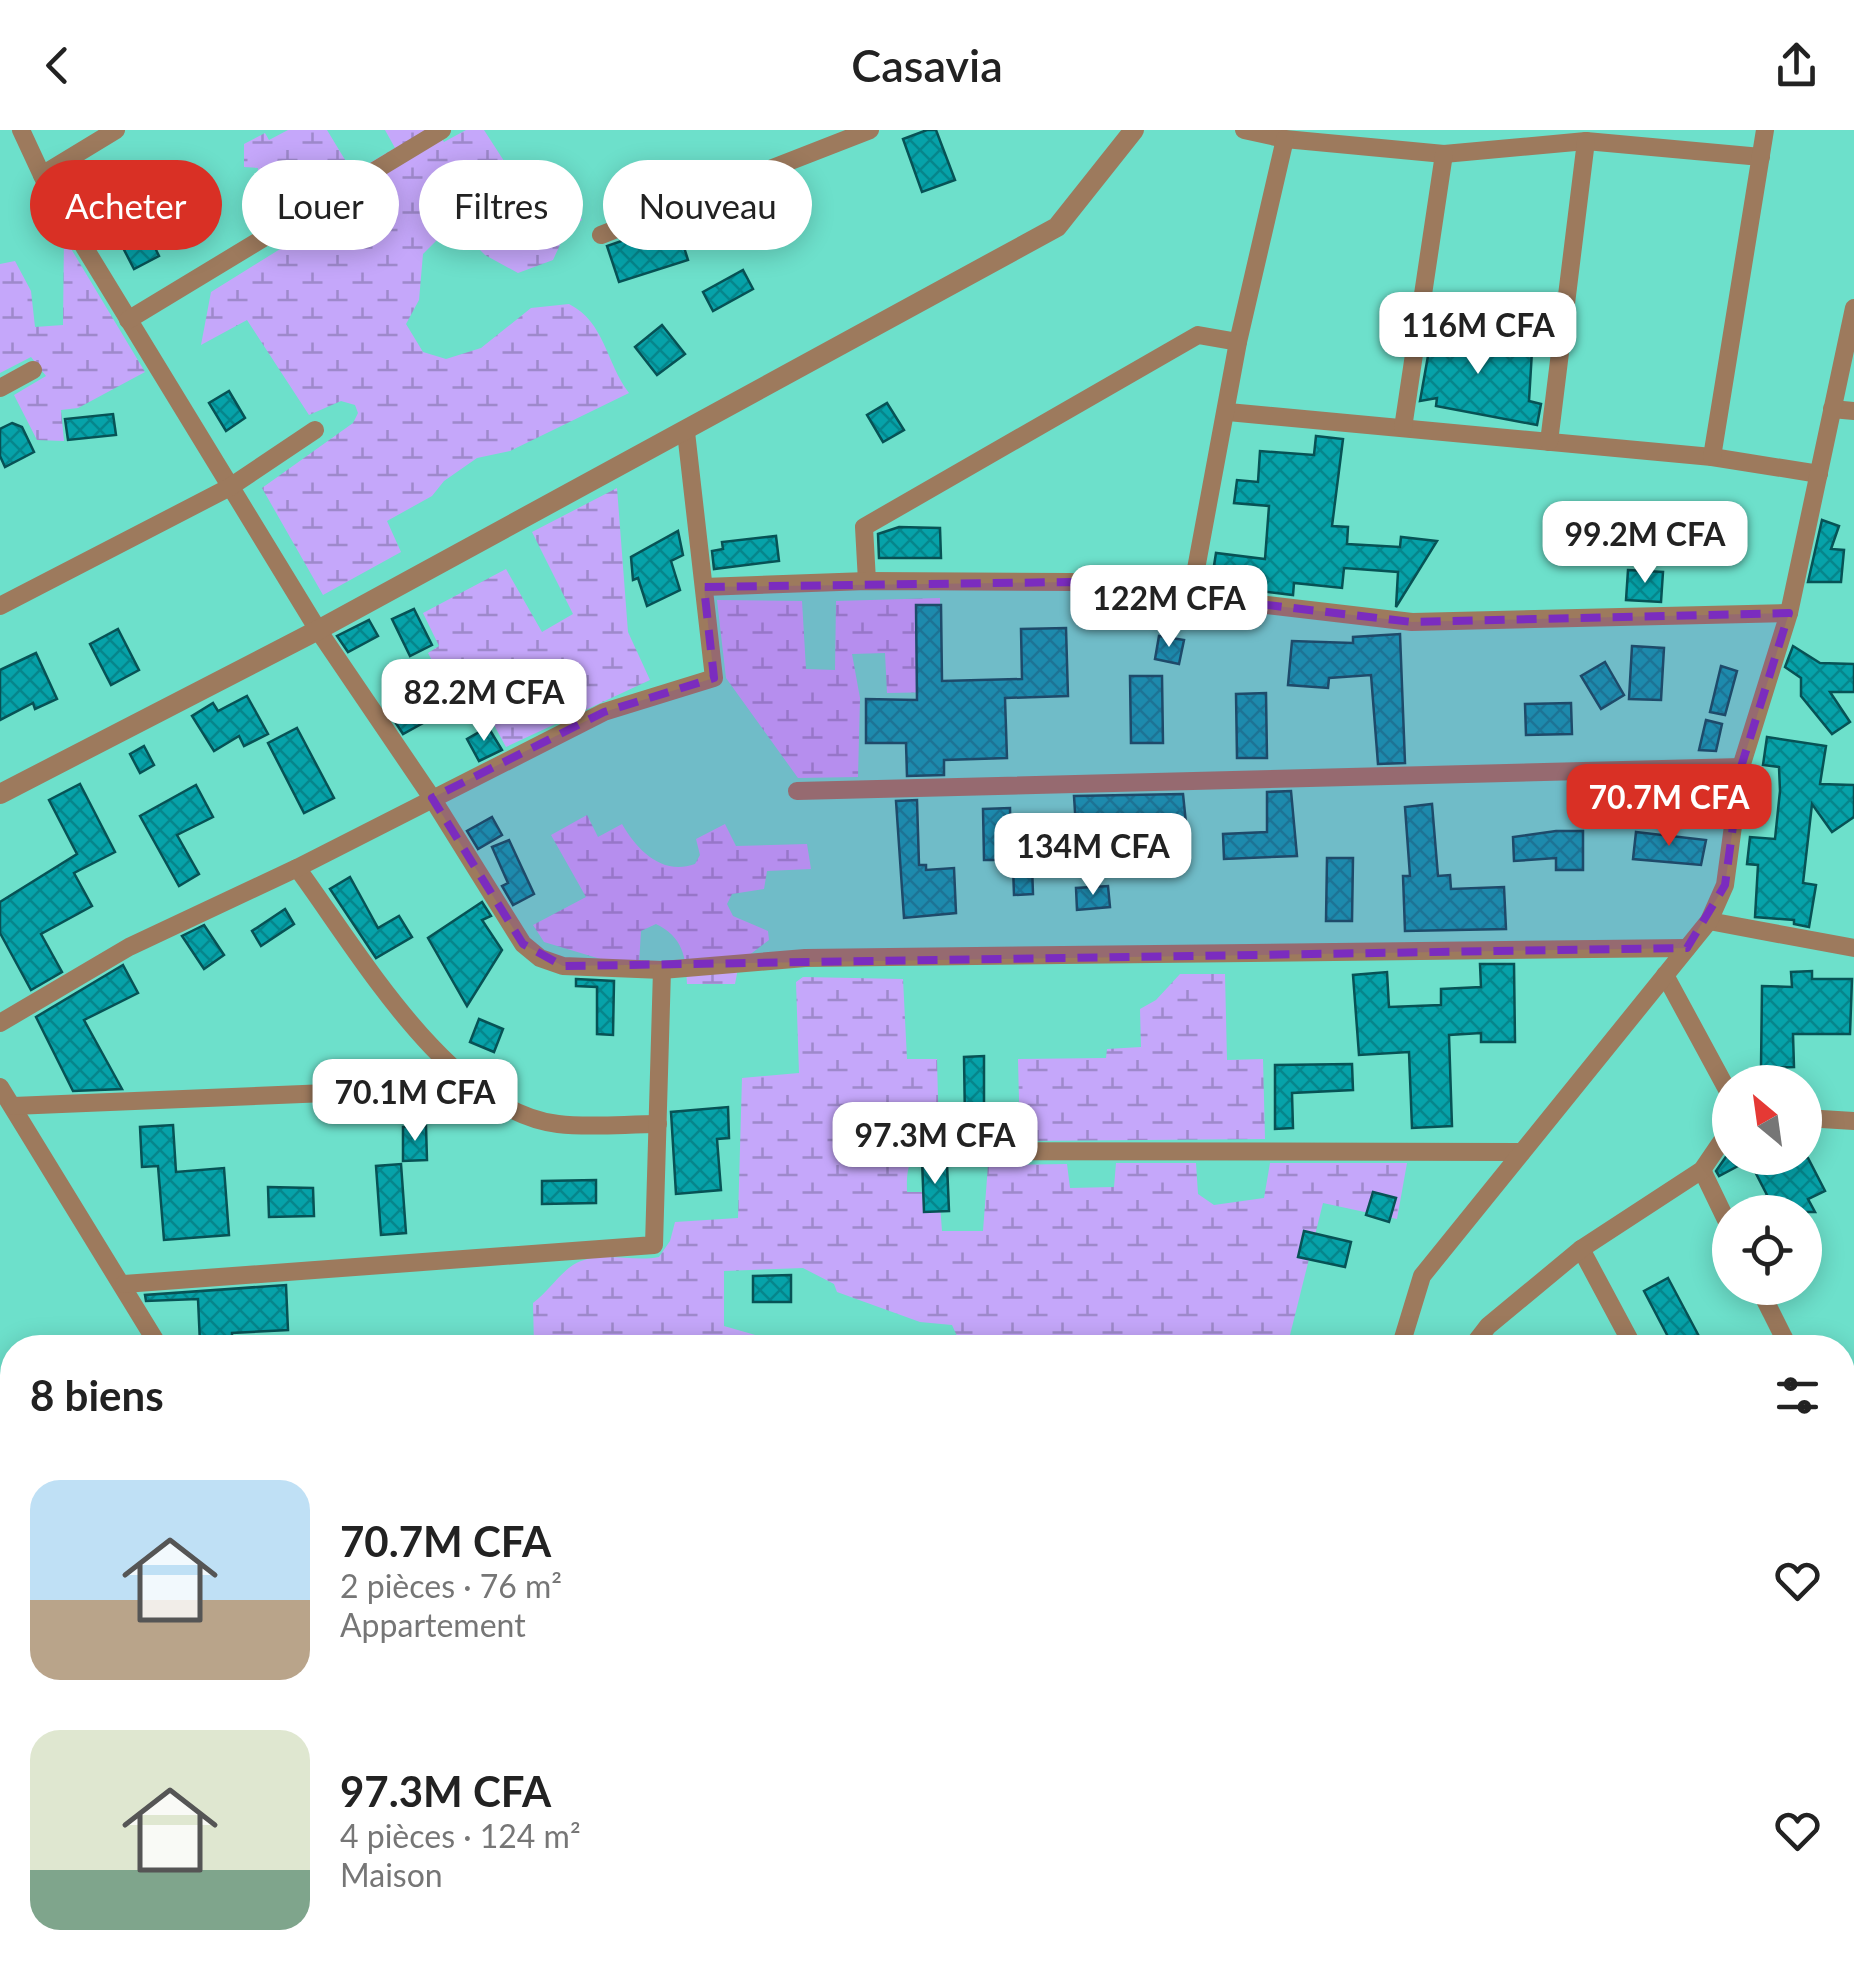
<!DOCTYPE html>
<html lang="fr">
<head>
<meta charset="utf-8">
<style>
	body { margin:0; font-family:Lato,sans-serif; background:#f6f6f6; color:#222; height:100vh; display:flex; flex-direction:column; font-size:38px; white-space:nowrap }
	* { box-sizing:border-box; margin:0 }
	p { font-size:32px; color:#767676 }
	.icon { flex:none; width:55px; height:55px; fill:none; stroke:currentColor; stroke-width:2; stroke-linecap:round; stroke-linejoin:round }
	.map { position:relative; flex:1; overflow:hidden }
	.details { position:absolute; left:0px; top:1205px; width:1855px; height:640px; display:flex; flex-direction:column; background:#fff; border-radius:40px 40px 0 0; box-shadow:0 5px 25px #0003 }
	.details>* { flex:none }
	.top-card { position:absolute; left:30px; top:30px; width:1000px; height:90px; display:flex; gap:20px }
	.needle { width:65px; rotate:331deg }
	.tools { position:absolute; left:1712px; top:935px; display:grid; gap:20px }
	.tools a { display:grid; place-items:center; width:110px; height:110px; border-radius:50%; background:#fff; box-shadow:0 5px 25px #0003; font-size:50px }
	.price { position:absolute; translate:-50% -85px; padding:0 22px; border-radius:20px; background:#fff; color:#222; font-size:32px; line-height:65px; filter:drop-shadow(0 2px 5px #0008) }
	.price::after { content:''; position:absolute; left:50%; top:60px; width:30px; height:22px; margin-left:-15px; background:inherit; clip-path:polygon(0 0,100% 0,50% 100%) }
	.price.active { background:#d93025; color:#fff }
	ul { padding:0; list-style:none }
	li { display:flex; align-items:center; gap:30px; height:250px; padding:0 30px }
	li span { display:grid; place-items:center; flex:none; width:280px; height:200px; border-radius:30px; color:#555 }
	li>.icon { margin-inline-start:auto }
	span .icon { width:120px; height:120px; fill:#fffc; stroke-width:1 }
	li b { font-size:42px }
	h2 { display:flex; justify-content:space-between; align-items:center; height:120px; padding:0 30px; font-size:42px }
	.chip { padding:0 35px; border-radius:45px; background:#fff; box-shadow:0 5px 25px #0003; font-size:35px; line-height:90px }
	.chip.active { background:#d93025; color:#fff }
	header { display:flex; justify-content:space-between; align-items:center; height:130px; padding:0 30px; background:#fff; font-size:45px; font-weight:600 }
	.map>svg:first-child { display:block }
	.wetland { fill:url(#wetland-marsh) }
	.building { fill:url(#building-cross-hatch); stroke:#075255; stroke-width:2.5 }
	.lines { fill:none; stroke-linecap:round; stroke-linejoin:round }
	.minor { stroke:#9d7a5d; stroke-width:18 }
	.tertiary { stroke:#9d7a5d; stroke-width:20 }
	.marked { fill:#7b2cbf; fill-opacity:0.2; stroke:#7b2cbf; stroke-width:8; stroke-dasharray:20 12; stroke-linejoin:round }
</style>
</head>
<body>
<header><svg class="icon" aria-label="back" viewBox="0 0 24 24"><path d="M15 5l-7 7 7 7"/></svg>Casavia<svg class="icon" aria-label="share" viewBox="0 0 24 24"><path d="M12 15V3M7 8l5-5 5 5M5 13v7h14v-7"/></svg></header>
<div class="map">
<svg width="1854" height="1845" viewBox="0 0 1854 1845">
	<defs>
		<pattern id="wetland-marsh" width="20" height="14" patternUnits="userSpaceOnUse" patternTransform="scale(2.5)"><rect width="20" height="14" fill="#c5a7fa"/><path d="M1 5h8M5 5V1M11 12h8M15 12V8" fill="none" stroke="#9e89cb"/></pattern>
		<pattern id="building-cross-hatch" width="8" height="8" patternUnits="userSpaceOnUse" patternTransform="scale(2.5)"><rect width="8" height="8" fill="#06a2a9"/><path d="M0 0l8 8M0 8l8-8" fill="none" stroke="#06858b"/></pattern>
	</defs>
	<rect width="100%" height="100%" fill="#6de0cb"/>
	<g class="wetland">
		<path d="M288 0H327L353 43 395 18 385 0H436L444 12 466 0H484L524 62 566 41 582 90 566 102 553 130 518 143 485 125 464 104H443L423 124 419 170 406 194 423 222 446 229 481 218 531 178 569 174C605 192 606 233 629 263L510 321 477 328 444 351 432 366 387 391 401 422 323 465 262 358 353 293 358 283 355 275 341 271 309 285 247 190 201 215 211 162 322 93 325 85 316 76 278 85 274 76H245L244 60 256 59 258 38 244 37V14L265 3 269 10Z"/>
		<polygon points="64,107 145,242 78,278 61,280 64,311 37,310 14,265 46,246 31,227 0,243 0,134 15,131 31,161 35,197 63,195"/>
		<polygon points="617,358 628,502 650,550 506,617 494,595 484,599 460,556 429,573 418,555 438,542 428,523 439,516 423,483 506,439 542,502 573,484 532,402"/>
		<polygon points="940,468 941,562 887,563 885,523 852,524 860,568 858,647 798,648 726,548 717,470 802,471 806,539 835,540 836,471"/>
		<path d="M587 685 598 707 622 694C637 720 662 746 695 734L700 725 696 709 725 694 736 716 807 714 811 739 767 741 764 759 732 764 727 774 733 786 768 801 769 810 739 833 735 854H687C686 827 683 807 656 794L641 801 639 834 634 839 544 812 533 795 586 767 551 705Z"/>
		<polygon points="1180,844 1225,844 1227,930 1263,929 1265,1009 1020,1011 1018,929 1106,928 1107,919 1141,917 1140,879 1156,870"/>
		<path d="M803 847 903 849 907 929H937L939 1009C911 1020 906 1033 907 1062H939L942 1101H983L988 1035 1067 1034 1070 1058 1114 1057 1116 1033H1196L1198 1064 1214 1075 1264 1068 1270 1033H1407L1397 1089 1323 1073 1287 1217H954L957 1206 952 1195 920 1192 837 1162 834 1154 803 1138 724 1141V1196L797 1217H534L533 1173C548 1162 558 1145 573 1135 599 1119 631 1133 659 1127L670 1111 675 1092 738 1088 742 948 799 943 796 852Z"/>
	</g>
	<g class="building">
		<polygon points="927,0 936,0 955,50 922,62 903,9"/>
		<polygon points="676,92 688,130 619,152 607,116"/>
		<polygon points="146,99 159,126 134,139 120,112"/>
		<polygon points="743,140 753,159 713,181 703,162"/>
		<polygon points="1436,181 1452,184 1446,206 1499,219 1532,221 1529,271 1541,274 1537,295 1436,276 1437,268 1420,271"/>
		<polygon points="662,195 685,224 657,245 635,217"/>
		<polygon points="229,261 245,288 226,301 209,273"/>
		<polygon points="887,273 904,300 883,312 867,285"/>
		<polygon points="113,284 116,305 68,310 65,289"/>
		<polygon points="12,293 22,297 34,322 5,337 0,326 0,299"/>
		<polygon points="1316,306 1343,309 1332,396 1348,397 1347,414 1400,417 1401,407 1437,411 1396,477 1398,442 1344,438 1342,458 1294,453 1293,465 1211,455 1216,423 1265,429 1269,376 1234,373 1237,350 1258,352 1260,321 1314,325"/>
		<polygon points="1822,390 1839,396 1831,419 1844,420 1841,452 1808,452"/>
		<polygon points="899,397 940,398 941,428 879,428 878,404"/>
		<polygon points="678,401 683,425 671,431 680,460 647,476 638,448 633,450 631,427"/>
		<polygon points="776,406 779,431 714,439 712,421 723,419 722,412"/>
		<polygon points="1628,440 1663,442 1661,472 1626,470"/>
		<polygon points="916,475 941,475 942,551 1022,549 1021,499 1066,498 1068,566 1005,568 1007,628 944,630 944,645 907,646 906,613 866,613 866,569 917,570"/>
		<polygon points="414,479 432,515 410,526 392,489"/>
		<polygon points="369,490 378,506 348,522 337,506"/>
		<polygon points="118,499 139,540 111,555 90,514"/>
		<polygon points="1400,504 1405,633 1378,634 1371,545 1329,548 1328,558 1288,555 1292,511 1353,513 1353,507"/>
		<polygon points="1159,506 1184,510 1179,534 1155,529"/>
		<polygon points="1632,516 1664,518 1661,570 1629,569"/>
		<polygon points="1793,516 1820,533 1854,534 1854,562 1830,562 1850,592 1832,604 1801,566 1801,548 1785,537"/>
		<polygon points="36,523 57,569 35,579 33,573 0,590 0,540"/>
		<polygon points="1605,532 1624,565 1601,579 1581,546"/>
		<polygon points="1721,536 1737,541 1725,585 1710,582"/>
		<polygon points="1130,546 1162,546 1163,613 1131,613"/>
		<polygon points="1266,563 1267,628 1237,628 1236,564"/>
		<polygon points="247,566 268,604 244,616 239,606 214,621 192,586 213,573 218,581"/>
		<polygon points="411,572 423,593 403,604 390,584"/>
		<polygon points="1571,573 1572,604 1526,605 1525,574"/>
		<polygon points="1706,590 1722,594 1716,621 1699,620"/>
		<polygon points="488,597 502,620 479,631 467,609"/>
		<polygon points="297,598 334,668 304,683 268,613"/>
		<polygon points="1767,607 1826,616 1820,654 1854,655 1854,687 1832,702 1812,674 1803,753 1816,755 1809,797 1794,794 1794,790 1755,787 1758,735 1747,734 1750,707 1775,709 1780,661 1779,637 1763,635"/>
		<polygon points="144,616 154,635 140,643 130,624"/>
		<polygon points="80,654 115,722 74,743 92,776 41,804 62,842 31,860 0,803 0,772 77,724 49,670"/>
		<polygon points="196,655 213,687 177,705 199,744 179,756 140,686"/>
		<polygon points="1291,661 1297,726 1224,729 1223,704 1267,702 1267,662"/>
		<polygon points="1183,664 1189,723 1157,727 1156,714 1117,718 1114,695 1076,698 1074,666"/>
		<polygon points="917,670 919,735 926,735 926,740 954,738 956,783 904,788 896,671"/>
		<polygon points="1432,674 1438,746 1450,745 1451,759 1504,757 1506,799 1405,801 1403,746 1410,746 1405,677"/>
		<polygon points="1010,678 1011,730 984,730 983,679"/>
		<polygon points="492,687 502,705 478,719 467,701"/>
		<polygon points="1556,701 1583,701 1583,740 1556,740 1556,728 1514,731 1513,707"/>
		<polygon points="1636,702 1706,710 1701,735 1633,729"/>
		<polygon points="509,710 534,764 513,775 502,756 508,753 492,717"/>
		<polygon points="1327,728 1353,728 1352,791 1326,791"/>
		<polygon points="1032,735 1033,764 1014,765 1013,736"/>
		<polygon points="350,747 378,798 399,786 412,807 376,828 330,759"/>
		<polygon points="1108,756 1110,777 1077,780 1076,758"/>
		<polygon points="482,772 491,786 482,790 502,820 467,876 428,808"/>
		<polygon points="285,779 294,794 261,816 252,801"/>
		<polygon points="204,795 224,825 204,839 182,806"/>
		<polygon points="1480,834 1514,834 1515,912 1481,912 1481,903 1449,905 1452,996 1412,998 1409,922 1359,925 1353,845 1387,842 1389,877 1441,875 1441,859 1481,857"/>
		<polygon points="123,835 138,863 84,890 122,959 73,961 36,887"/>
		<polygon points="1812,841 1812,849 1852,849 1850,904 1793,904 1794,937 1761,938 1762,856 1792,857 1791,842"/>
		<polygon points="576,849 614,851 613,905 597,904 597,857 576,856"/>
		<polygon points="479,889 503,899 494,922 470,912"/>
		<polygon points="984,926 984,992 965,992 964,927"/>
		<polygon points="1352,934 1353,960 1292,963 1293,998 1275,999 1275,935"/>
		<polygon points="728,977 729,1008 717,1009 721,1060 676,1064 671,982"/>
		<polygon points="173,995 176,1042 224,1038 229,1105 164,1110 158,1036 142,1037 140,997"/>
		<polygon points="426,996 427,1030 403,1031 403,997"/>
		<polygon points="1730,1021 1738,1036 1719,1046 1716,1041"/>
		<polygon points="1748,1028 1774,1028 1777,1033 1788,1028 1808,1028 1825,1061 1808,1069 1815,1082 1736,1082 1767,1065"/>
		<polygon points="922,1029 947,1034 949,1081 924,1082"/>
		<polygon points="401,1034 406,1103 381,1105 376,1036"/>
		<polygon points="596,1050 596,1073 542,1074 542,1051"/>
		<polygon points="268,1057 313,1058 314,1086 269,1087"/>
		<polygon points="1373,1062 1396,1068 1389,1092 1366,1085"/>
		<polygon points="1304,1101 1351,1112 1345,1137 1298,1127"/>
		<polygon points="791,1145 791,1172 753,1172 753,1146"/>
		<polygon points="1668,1148 1702,1212 1692,1218 1674,1218 1644,1161"/>
		<polygon points="286,1155 288,1200 232,1203 232,1212 200,1213 198,1169 146,1171 145,1165"/>
	</g>
	<g class="lines">
		<g class="minor">
			<polyline points="21,0 47,56 318,500 432,668 523,814 540,828 563,836 662,840 805,828 1687,818"/>
			<polyline points="1244,0 1285,9 1444,24 1586,11 1761,27"/>
			<polyline points="42,45 116,0"/>
			<polyline points="601,105 870,0"/>
			<polyline points="128,190 442,0"/>
			<polyline points="0,258 33,240"/>
			<polyline points="1832,279 1854,281"/>
			<polyline points="1228,282 1712,327 1819,344"/>
			<polyline points="1403,298 1444,24"/>
			<polyline points="1549,312 1586,11"/>
			<polyline points="1712,327 1765,0"/>
			<polyline points="867,451 864,397 1198,205 1238,212"/>
			<polyline points="704,457 867,451 1071,452 1412,492 1789,483"/>
			<polyline points="1191,466 1238,212 1285,9"/>
			<polyline points="0,476 230,357 315,300"/>
			<polyline points="797,661 1741,637"/>
			<path d="M297 738C357 819 449 981 558 994 590 998 625 994 658 994"/>
			<polyline points="1709,791 1854,818"/>
			<polyline points="1665,845 1730,965"/>
			<polyline points="0,893 129,817 297,738 604,582 714,548 686,302"/>
			<polyline points="0,957 160,1218"/>
			<polyline points="13,976 473,957"/>
			<polyline points="1805,988 1854,991"/>
			<polyline points="941,1021 1522,1022"/>
			<polyline points="1702,1040 1730,1098"/>
			<polyline points="1581,1119 1634,1218"/>
			<polyline points="124,1154 654,1115 662,840"/>
			<polyline points="1759,1158 1789,1218"/>
			<polyline points="1400,1218 1422,1146 1709,791 1725,755 1741,637 1789,483 1854,178"/>
			<polyline points="1471,1218 1488,1196 1581,1119 1702,1040 1730,999"/>
			<polyline points="0,1285 12,1310"/>
			<polyline points="1842,1327 1854,1351"/>
			<polyline points="1842,1566 1854,1560"/>
			<polyline points="0,1567 12,1563"/>
			<polyline points="0,1580 12,1584"/>
			<polyline points="0,1762 12,1765"/>
			<polyline points="1842,1762 1854,1758"/>
			<polyline points="1842,1809 1853,1845"/>
			<polyline points="367,1832 368,1845"/>
			<polyline points="540,1832 541,1845"/>
			<polyline points="560,1832 663,1845"/>
			<polyline points="1675,1832 1678,1845"/>
			<polyline points="1015,1845 1019,1832"/>
			<polyline points="1211,1845 1214,1832"/>
		</g>
		<polyline class="tertiary" points="0,664 318,500 1057,97 1134,0"/>
	</g>
	<path class="marked" d="M1071 452 1412 492 1789 483 1741 637 1725 755 1687 818 563 836 523 814 432 668 604 582 714 548 704 457Z"/>
</svg>
<div class="tools">
<a><svg class="needle" viewBox="-14 -14 28 28"><path d="M0-13l5 13h-10z" fill="#e53935"/><path d="M0 13l5-13h-10z" fill="#767676"/></svg></a>
<a><svg class="icon" aria-label="locate" viewBox="0 0 24 24"><circle cx="12" cy="12" r="6"/><path d="M12 2v4M12 18v4M2 12h4M18 12h4"/></svg></a>
</div>
<b class="price" style="left:1478px;top:247px">116M CFA</b>
<b class="price" style="left:1645px;top:456px">99.2M CFA</b>
<b class="price" style="left:1169px;top:520px">122M CFA</b>
<b class="price" style="left:484px;top:614px">82.2M CFA</b>
<b class="price active" style="left:1669px;top:719px">70.7M CFA</b>
<b class="price" style="left:1093px;top:768px">134M CFA</b>
<b class="price" style="left:415px;top:1014px">70.1M CFA</b>
<b class="price" style="left:935px;top:1057px">97.3M CFA</b>
<div class="top-card">
<a class="chip active">Acheter</a>
<a class="chip">Louer</a>
<a class="chip">Filtres</a>
<a class="chip">Nouveau</a>
</div>
<section class="details">
<h2>8 biens<svg class="icon" aria-label="filters" viewBox="0 0 24 24"><path d="M4 7h16M4 17h16"/><circle cx="9" cy="7" r="2"/><circle cx="15" cy="17" r="2"/></svg></h2>
<ul>
<li><span style="background:linear-gradient(#bfe0f5 60%,#b9a48a 0)"><svg class="icon" aria-label="home" viewBox="0 0 24 24"><path d="M3 11l9-7 9 7M6 9v11h12V9"/></svg></span><div><b>70.7M CFA</b><p>2 pièces · 76 m²</p><p>Appartement</p></div><svg class="icon" aria-label="heart" viewBox="0 0 24 24"><path d="M12 20l-8-8c-3-5 5-10 8-4 3-6 11-1 8 4z"/></svg></li>
<li><span style="background:linear-gradient(#dfe7d0 70%,#7fa58c 0)"><svg class="icon" aria-label="home" viewBox="0 0 24 24"><path d="M3 11l9-7 9 7M6 9v11h12V9"/></svg></span><div><b>97.3M CFA</b><p>4 pièces · 124 m²</p><p>Maison</p></div><svg class="icon" aria-label="heart" viewBox="0 0 24 24"><path d="M12 20l-8-8c-3-5 5-10 8-4 3-6 11-1 8 4z"/></svg></li>
</ul>
</section>
</div>
</body>
</html>
